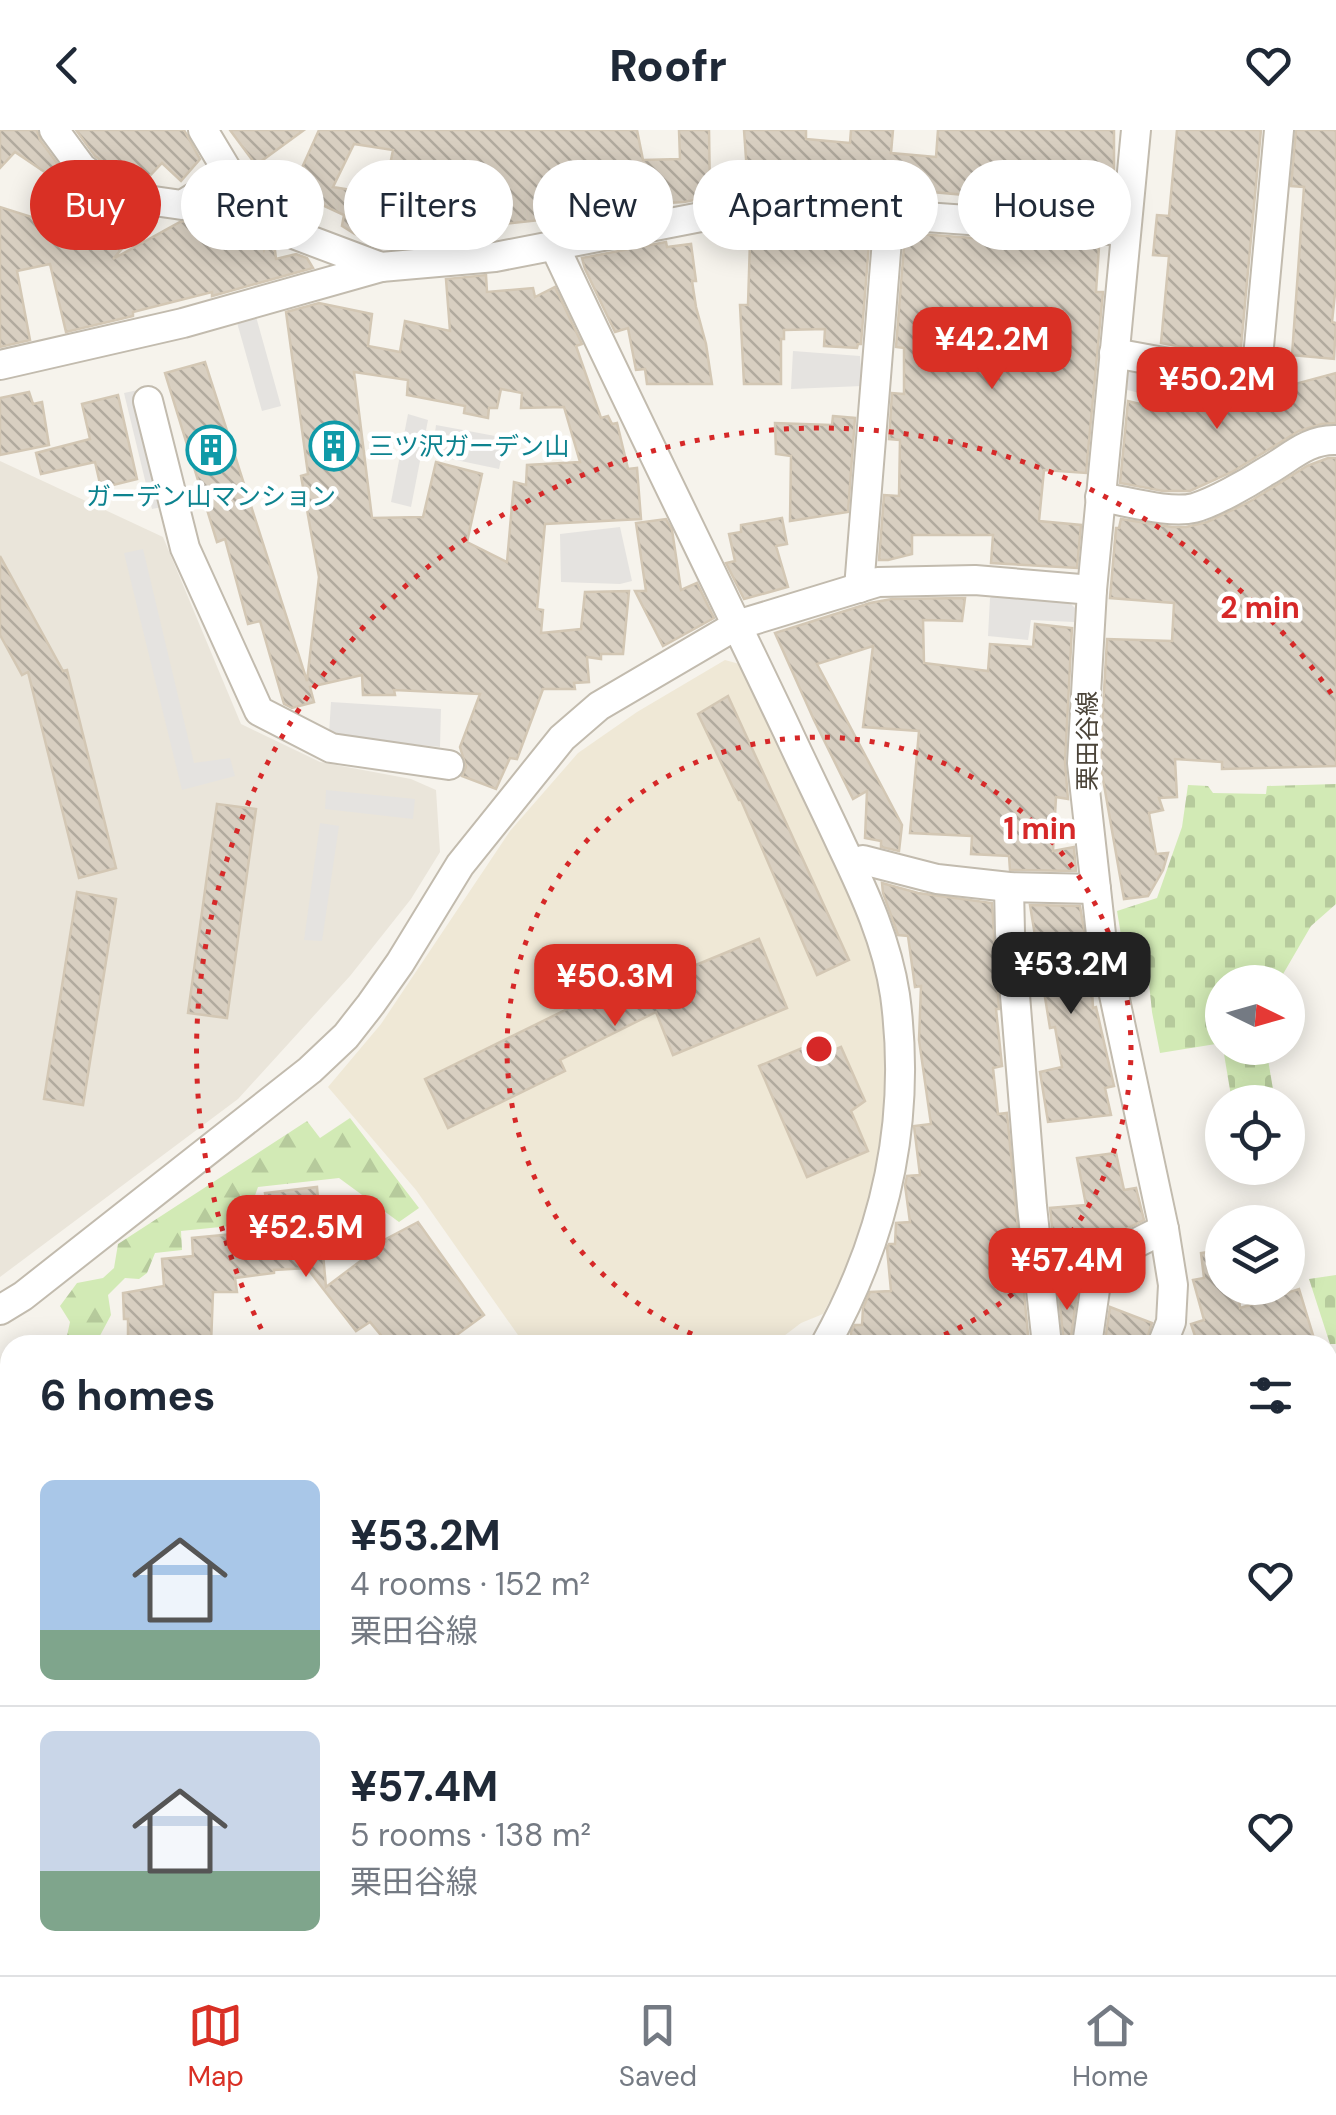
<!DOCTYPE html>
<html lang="en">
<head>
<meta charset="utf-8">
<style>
	body { margin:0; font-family:"DM Sans","Noto Sans JP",sans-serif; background:#f2f2f3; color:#1f2937; height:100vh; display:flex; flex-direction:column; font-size:38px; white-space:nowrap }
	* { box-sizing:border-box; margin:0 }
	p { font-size:32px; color:#747a83 }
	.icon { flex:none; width:55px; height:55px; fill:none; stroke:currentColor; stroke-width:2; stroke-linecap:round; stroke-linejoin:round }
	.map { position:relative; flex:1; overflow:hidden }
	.drawer { position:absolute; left:0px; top:1205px; width:1338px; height:640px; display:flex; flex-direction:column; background:#fff; border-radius:30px 30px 0 0; box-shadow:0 5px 25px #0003 }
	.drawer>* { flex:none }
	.banner { position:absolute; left:30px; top:30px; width:1278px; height:90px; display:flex; gap:20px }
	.needle { width:65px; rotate:95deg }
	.buttons { position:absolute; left:1205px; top:835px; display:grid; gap:20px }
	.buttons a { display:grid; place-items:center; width:100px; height:100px; border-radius:50%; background:#fff; box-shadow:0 5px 25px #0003; font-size:50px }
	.price { position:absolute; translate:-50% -85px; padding:0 22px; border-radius:20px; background:#d93025; color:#fff; font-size:32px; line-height:65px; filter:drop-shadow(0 2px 5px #0008) }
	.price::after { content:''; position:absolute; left:50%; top:60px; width:30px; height:22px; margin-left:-15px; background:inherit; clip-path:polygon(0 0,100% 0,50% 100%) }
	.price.active { background:#222; color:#fff }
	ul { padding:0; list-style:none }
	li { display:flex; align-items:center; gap:30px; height:250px; padding:0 40px }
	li+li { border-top:2px solid #e0e1e3 }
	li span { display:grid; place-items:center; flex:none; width:280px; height:200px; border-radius:15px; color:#555 }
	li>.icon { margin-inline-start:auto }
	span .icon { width:120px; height:120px; fill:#fffc; stroke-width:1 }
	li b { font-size:42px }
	h2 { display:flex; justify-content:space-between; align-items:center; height:120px; padding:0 40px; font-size:42px }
	.tag { padding:0 35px; border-radius:45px; background:#fff; box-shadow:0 5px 25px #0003; font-size:35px; line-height:90px }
	.tag.active { background:#d93025; color:#fff }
	header { display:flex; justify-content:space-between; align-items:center; height:130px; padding:0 40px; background:#fff; font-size:45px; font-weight:800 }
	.tab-bar { display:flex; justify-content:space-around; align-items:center; height:140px; border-top:2px solid #e0e1e3; background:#fff; font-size:28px; color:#747a83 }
	.tab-bar a { display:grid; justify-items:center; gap:5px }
	.tab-bar .active { color:#d93025 }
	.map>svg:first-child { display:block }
	.residential { fill:#eae5da }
	.education { fill:#efe8d6 }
	.forest { fill:url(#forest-firs) }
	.cemetery { fill:url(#cemetery-stones) }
	.parking { fill:#e5e3e0 }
	.building { fill:url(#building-back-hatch); stroke:#d3c7b4; stroke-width:2.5; fill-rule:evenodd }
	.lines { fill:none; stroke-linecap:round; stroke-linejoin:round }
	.minor-casing { stroke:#c2bbae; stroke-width:32 }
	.minor { stroke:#fff; stroke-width:28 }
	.ring { fill:none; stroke:#d62828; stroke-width:5; stroke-dasharray:5 10 }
	.labels { text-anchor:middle; stroke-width:9; stroke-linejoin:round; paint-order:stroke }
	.culture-label { font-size:25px; fill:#0d838f; stroke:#fff; text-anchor:start }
	.street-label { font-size:25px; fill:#4b4439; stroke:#fff }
	.centre { fill:#d62828; stroke:#fff; stroke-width:5 }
	.ring-label { font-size:30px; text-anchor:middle; font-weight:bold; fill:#d62828; stroke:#fff; stroke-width:9; stroke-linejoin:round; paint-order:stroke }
</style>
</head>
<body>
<header><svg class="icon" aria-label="back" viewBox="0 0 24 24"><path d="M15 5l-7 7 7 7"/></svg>Roofr<svg class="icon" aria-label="heart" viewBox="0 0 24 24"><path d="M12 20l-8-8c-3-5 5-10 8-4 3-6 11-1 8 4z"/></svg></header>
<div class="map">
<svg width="1336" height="1845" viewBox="0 0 1336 1845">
	<defs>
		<pattern id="forest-firs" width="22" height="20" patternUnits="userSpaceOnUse" patternTransform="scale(2.5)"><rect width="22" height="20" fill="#d2eab5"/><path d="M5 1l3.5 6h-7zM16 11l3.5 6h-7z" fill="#b6ca9c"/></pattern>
		<pattern id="cemetery-stones" width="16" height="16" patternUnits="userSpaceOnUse" patternTransform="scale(2.5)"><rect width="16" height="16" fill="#d2eab5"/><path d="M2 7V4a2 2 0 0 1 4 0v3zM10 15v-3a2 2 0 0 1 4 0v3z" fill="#b6ca9c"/></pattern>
		<pattern id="building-back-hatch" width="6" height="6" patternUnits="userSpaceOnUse" patternTransform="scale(2.5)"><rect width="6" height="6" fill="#d8cfc1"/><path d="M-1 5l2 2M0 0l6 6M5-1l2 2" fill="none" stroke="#b1aa9e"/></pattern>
	</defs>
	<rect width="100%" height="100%" fill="#f6f3ec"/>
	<g class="residential">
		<polygon points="0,331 163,407 241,594 320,632 411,649 436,660 440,722 411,769 350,846 238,969 0,1147"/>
		<polygon points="1336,1533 1336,1740 1328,1744 1328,1535"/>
	</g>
	<polygon class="education" points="725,530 743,535 870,813 887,907 888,980 878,1046 847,1137 823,1184 801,1193 772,1215 525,1215 416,1060 328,957 381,894 510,701 578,623 637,582"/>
	<polygon class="forest" points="350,988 419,1078 399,1092 339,1048 258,1057 252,1074 231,1079 230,1096 181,1101 182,1120 155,1123 147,1143 139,1149 125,1148 108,1165 111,1185 95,1215 65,1215 70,1192 60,1176 77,1153 103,1148 114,1138 118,1114 307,991 320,1008"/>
	<g class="cemetery">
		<polygon points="1336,654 1336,774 1311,796 1279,851 1222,852 1222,913 1160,923 1152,882 1148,844 1127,841 1117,781 1157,768 1182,697 1188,655 1208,656 1213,663 1266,664 1267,656"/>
		<polygon points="1223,918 1266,918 1274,965 1232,972"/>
		<polygon points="1336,1145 1336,1214 1330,1214 1309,1149"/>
	</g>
	<g class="parking">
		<polygon points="255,183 281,276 262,281 236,189"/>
		<polygon points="793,221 860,226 862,256 791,259"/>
		<polygon points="1126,233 1183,245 1178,272 1123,259"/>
		<polygon points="138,260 167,376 152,379 124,263"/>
		<polygon points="408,284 428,290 411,377 391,372"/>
		<polygon points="436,295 506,308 499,339 432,325"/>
		<polygon points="620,397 632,451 620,454 561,452 560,404"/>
		<polygon points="143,419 194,633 230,628 235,646 182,660 124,423"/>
		<polygon points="997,463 1066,469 1075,478 1074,492 1031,490 1028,510 988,506 990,468"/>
		<polygon points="331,572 441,579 440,617 333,606 329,604"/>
		<polygon points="326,660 415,669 413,689 325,679"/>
		<polygon points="320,693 339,696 322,811 304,810"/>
		<polygon points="1336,1759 1336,1845 1285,1845 1282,1835 1328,1835 1328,1762"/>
	</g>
	<g class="building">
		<polygon points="0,0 37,0 40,10 71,52 109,80 149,88 113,129 180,92 192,89 229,99 209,79 226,68 257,102 264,120 269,109 274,112 276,129 296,124 307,128 313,138 212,166 212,162 133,182 133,186 66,202 50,134 17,141 30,210 0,217 0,77 44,91 42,58 52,47 15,22 0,38"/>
		<polygon points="76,0 184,0 200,29 181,51 162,33 144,52 126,49 95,26"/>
		<polygon points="230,0 304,0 256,35"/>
		<polygon points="319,0 637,0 643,30 680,29 679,0 709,0 710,63 700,64 700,69 684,72 668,73 667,60 598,71 593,46 556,53 559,88 465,98 463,112 439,114 424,112 433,42 390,35 393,20 354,14 333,57 388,66 383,109 355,104 342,96 344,85 277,54 279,49 296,51"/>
		<polygon points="744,0 806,0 806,9 850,13 851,0 893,0 891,23 936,27 938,0 1114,0 1114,43 1110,82 1045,78 1045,74 1003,71 1003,75 964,72 965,65 795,50 796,60 766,59 766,56 748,57"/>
		<polygon points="1177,0 1261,0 1240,228 1161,213 1169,126 1153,125 1157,85 1169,86"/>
		<polygon points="1296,0 1336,0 1336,154 1332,192 1336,193 1334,229 1292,225 1304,57 1291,56"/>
		<polygon points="764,94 870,101 861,214 858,214 857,218 824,216 825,199 784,200 784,209 781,209 781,254 744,254 740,175 748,175 750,111 762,112"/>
		<polygon points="905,103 1099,117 1096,162 1103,162 1086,343 1044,340 1039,391 1081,395 1077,438 991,433 993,405 912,405 912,424 888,430 879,430 884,365 899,366 900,310 889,309 892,263 904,264 904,218 896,217"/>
		<polygon points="666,112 667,117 691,114 696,151 692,151 696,177 706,214 712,254 647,254 645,239 636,240 628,198 615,202 585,139 582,128"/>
		<path d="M486 145 487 162 533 158 535 167 555 157 582 214 576 216 601 288 608 286 612 294 617 293 628 339 637 338 641 389 545 394 537 479 543 480 541 503 581 499 585 462 629 461 623 524H601V529L587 527 589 552 574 553 575 559H543L517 629 510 628 496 659 462 646 466 637 460 617 480 564 394 560 395 565H363L362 545 310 557 314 572 292 578 284 574 260 491 248 494 225 409 217 412 165 243 205 232 307 551 319 447 301 346 308 344 286 182 319 173 372 184 368 216 400 222 405 191 450 201 446 149ZM354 242 408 250 407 265 465 276 464 283 488 288 489 278H497L501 259 522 263 521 278 564 277 580 332 527 335 526 355 514 352 507 432 467 412 482 344 436 332 423 387 372 388Z"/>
		<polygon points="1336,243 1336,293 1322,294 1299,301 1232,342 1190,361 1163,361 1120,353 1128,271 1140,274 1141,270 1174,278 1175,276 1179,276 1183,253 1239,264 1239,268 1261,266 1269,261"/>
		<polygon points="29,262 33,274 42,272 49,315 0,325 0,268"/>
		<polygon points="118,265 137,349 101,358 95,332 41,344 36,323 90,309 82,274"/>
		<polygon points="833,286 855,288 848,382 790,391 791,326 776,324 775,293 832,295"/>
		<polygon points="1328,328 1336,328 1336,636 1222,639 1222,632 1175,629 1177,667 1159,668 1163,680 1149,683 1156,724 1168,723 1163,740 1148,766 1124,769 1100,632 1107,509 1172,511 1174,473 1110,468 1116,398 1119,398 1121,389 1172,397 1186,397 1207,392 1249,372 1307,336"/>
		<polygon points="782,388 787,414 776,416 788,457 744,469 726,433 735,431 729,404 741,402 741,395"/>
		<polygon points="666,389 672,400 681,460 697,453 714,488 663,516 635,461 646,461 636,393"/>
		<polygon points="0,426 63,541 67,540 116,738 79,748 28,542 22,545 0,505"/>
		<polygon points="965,468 962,491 923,490 924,533 988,541 990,514 1033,517 1035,494 1072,498 1065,632 1068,669 1056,667 1053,721 1074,717 1076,741 1010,740 1009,726 971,724 972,706 910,703 919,601 863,597 873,516 817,534 902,695 899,721 881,717 881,711 865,708 867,661 853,669 814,590 775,503 870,473 892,469"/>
		<polygon points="728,566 849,830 817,845 741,670 739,670 698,584"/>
		<polygon points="217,674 256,679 227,888 188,883"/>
		<polygon points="882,753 918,763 992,773 999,879 996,879 1002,936 993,938 998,984 1007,983 1029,1215 851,1215 851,1202 855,1195 862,1195 863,1178 870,1162 891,1161 887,1118 889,1114 895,1114 896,1093 910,1092 905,1055 907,1046 920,1045 914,996 931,994 919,910 921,856 915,857 908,806 898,805 883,763"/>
		<polygon points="77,762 116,769 83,975 44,969"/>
		<polygon points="1030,775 1080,776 1091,840 1093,878 1096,877 1114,956 1105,958 1111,985 1048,992 1040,942 1062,937 1055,897 1050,898"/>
		<polygon points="759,809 787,878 673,925 656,882 560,930 565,941 448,998 425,949 606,860 611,870"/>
		<polygon points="817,912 822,925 841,917 865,971 851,981 868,1021 807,1047 759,936"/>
		<polygon points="1116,1023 1124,1060 1136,1058 1144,1090 1090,1117 1082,1129 1078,1155 1058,1157 1050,1078 1086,1075 1077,1028"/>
		<polygon points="317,1057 326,1157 387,1111 386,1109 418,1092 484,1185 443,1215 389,1215 370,1192 356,1201 307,1138 274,1140 274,1143 235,1148 237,1162 213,1162 211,1215 128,1215 128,1189 124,1189 123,1163 164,1156 162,1129 193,1126 192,1108 244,1103 243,1083 268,1082 265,1063"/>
		<polygon points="1222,1120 1222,1158 1238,1158 1240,1178 1299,1159 1316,1215 1198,1215 1191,1194 1204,1190 1193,1150 1204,1148 1201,1123"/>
		<polygon points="1058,1157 1077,1164 1070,1215 1064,1215"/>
		<polygon points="1110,1177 1152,1193 1145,1215 1117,1215 1105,1211"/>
	</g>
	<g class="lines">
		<g class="minor-casing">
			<g id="minor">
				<polyline points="54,0 82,38 119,66 182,75 230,45"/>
				<polyline points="203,0 230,45 266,87 296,105 381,137 495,127 737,80 768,76 1125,101"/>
				<polyline points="1136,0 1092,460 1082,633 1101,804 1164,1099 1173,1155 1171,1192 1162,1215"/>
				<path d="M554 115C630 277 710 438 787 600 805 639 824 677 842 716 865 764 887 812 895 865 912 990 886 1106 825 1215"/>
				<polyline points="1114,223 1256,249 1279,0"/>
				<polyline points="0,235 183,193 381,137"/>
				<polyline points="148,271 185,418 259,581 331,618 449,635"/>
				<path d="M1100 367C1127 371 1169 384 1194 378 1213 373 1248 353 1265 342 1289 329 1307 309 1336 310"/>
				<polyline points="859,458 889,85"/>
				<polyline points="863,730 937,749 1009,757 1096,759"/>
				<polyline points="1009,757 1010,803 1032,1076 1047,1215"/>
				<polyline points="0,1180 23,1166 310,940 346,906 371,874 400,833 460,735 562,608 599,576 737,495 878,452 975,450 1092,460"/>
				<polyline points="1087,1215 1099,1132 1164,1099"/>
				<polyline points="0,1257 10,1271"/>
				<polyline points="1328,1313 1336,1311"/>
				<polyline points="1328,1413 1336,1420"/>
				<polyline points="0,1447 10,1440"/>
				<polyline points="971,1835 973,1845"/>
				<polyline points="1261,1835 1263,1845"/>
				<polyline points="272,1845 279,1835"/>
			</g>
		</g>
		<use href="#minor" class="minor"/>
	</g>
	<g class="ring">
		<path d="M720 1215A312 312 0 1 1 918 1215"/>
		<path d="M268 1212A624 624 0 0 1 1333 566"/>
	</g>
	<defs>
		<g id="building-ring" transform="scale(2.5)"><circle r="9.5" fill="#fff" stroke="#0f9aa8" stroke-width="1.5"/><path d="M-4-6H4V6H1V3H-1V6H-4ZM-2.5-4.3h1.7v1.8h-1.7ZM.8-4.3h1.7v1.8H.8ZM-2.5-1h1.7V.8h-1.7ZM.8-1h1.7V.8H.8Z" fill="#0f9aa8"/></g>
	</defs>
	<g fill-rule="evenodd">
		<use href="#building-ring" x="334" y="316"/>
		<use href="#building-ring" x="211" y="320"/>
	</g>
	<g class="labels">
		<g class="culture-label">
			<text x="369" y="325">三ツ沢ガーデン山</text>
			<text x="211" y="375" text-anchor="middle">ガーデン山マンション</text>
		</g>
		<g class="street-label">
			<text transform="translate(1087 611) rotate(-90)" y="9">栗田谷線</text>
		</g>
	</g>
	<circle cx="819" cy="919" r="15" class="centre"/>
	<g class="ring-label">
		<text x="1260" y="488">2 min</text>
		<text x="1040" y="709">1 min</text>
	</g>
</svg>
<div class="buttons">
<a><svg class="needle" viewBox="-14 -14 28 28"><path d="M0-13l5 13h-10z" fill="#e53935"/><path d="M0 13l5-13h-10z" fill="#747a83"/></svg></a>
<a><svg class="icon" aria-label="locate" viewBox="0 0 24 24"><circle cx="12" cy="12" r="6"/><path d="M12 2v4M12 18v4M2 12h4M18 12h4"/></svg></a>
<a><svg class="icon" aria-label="layers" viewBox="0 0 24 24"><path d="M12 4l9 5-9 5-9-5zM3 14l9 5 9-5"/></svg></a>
</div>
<b class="price" style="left:992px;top:262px">¥42.2M</b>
<b class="price" style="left:1217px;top:302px">¥50.2M</b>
<b class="price active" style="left:1071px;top:887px">¥53.2M</b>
<b class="price" style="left:615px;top:899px">¥50.3M</b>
<b class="price" style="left:306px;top:1150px">¥52.5M</b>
<b class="price" style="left:1067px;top:1183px">¥57.4M</b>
<div class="banner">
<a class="tag active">Buy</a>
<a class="tag">Rent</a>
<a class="tag">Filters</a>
<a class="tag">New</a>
<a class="tag">Apartment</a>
<a class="tag">House</a>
</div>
<section class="drawer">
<h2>6 homes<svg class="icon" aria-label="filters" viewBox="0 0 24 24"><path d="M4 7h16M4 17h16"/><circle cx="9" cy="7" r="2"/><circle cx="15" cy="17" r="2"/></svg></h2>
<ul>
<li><span style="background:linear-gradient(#a9c7e8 75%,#7fa58c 0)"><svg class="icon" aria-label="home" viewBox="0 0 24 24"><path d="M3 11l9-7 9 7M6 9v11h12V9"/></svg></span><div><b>¥53.2M</b><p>4 rooms · 152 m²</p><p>栗田谷線</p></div><svg class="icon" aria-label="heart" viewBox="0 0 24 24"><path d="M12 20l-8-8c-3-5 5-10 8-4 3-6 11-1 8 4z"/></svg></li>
<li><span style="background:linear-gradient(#c9d6e8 70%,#7fa58c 0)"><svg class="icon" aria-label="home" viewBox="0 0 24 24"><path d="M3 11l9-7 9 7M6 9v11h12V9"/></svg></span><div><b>¥57.4M</b><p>5 rooms · 138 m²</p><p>栗田谷線</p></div><svg class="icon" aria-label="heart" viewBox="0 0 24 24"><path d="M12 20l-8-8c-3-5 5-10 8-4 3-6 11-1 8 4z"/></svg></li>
</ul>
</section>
</div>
<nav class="tab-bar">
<a class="active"><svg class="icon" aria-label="map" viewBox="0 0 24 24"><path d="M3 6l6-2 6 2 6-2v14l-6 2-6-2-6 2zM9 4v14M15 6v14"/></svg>Map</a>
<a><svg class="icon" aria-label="saved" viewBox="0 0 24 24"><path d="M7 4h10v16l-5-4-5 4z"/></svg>Saved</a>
<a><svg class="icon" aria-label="home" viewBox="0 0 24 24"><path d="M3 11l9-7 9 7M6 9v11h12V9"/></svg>Home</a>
</nav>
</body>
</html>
